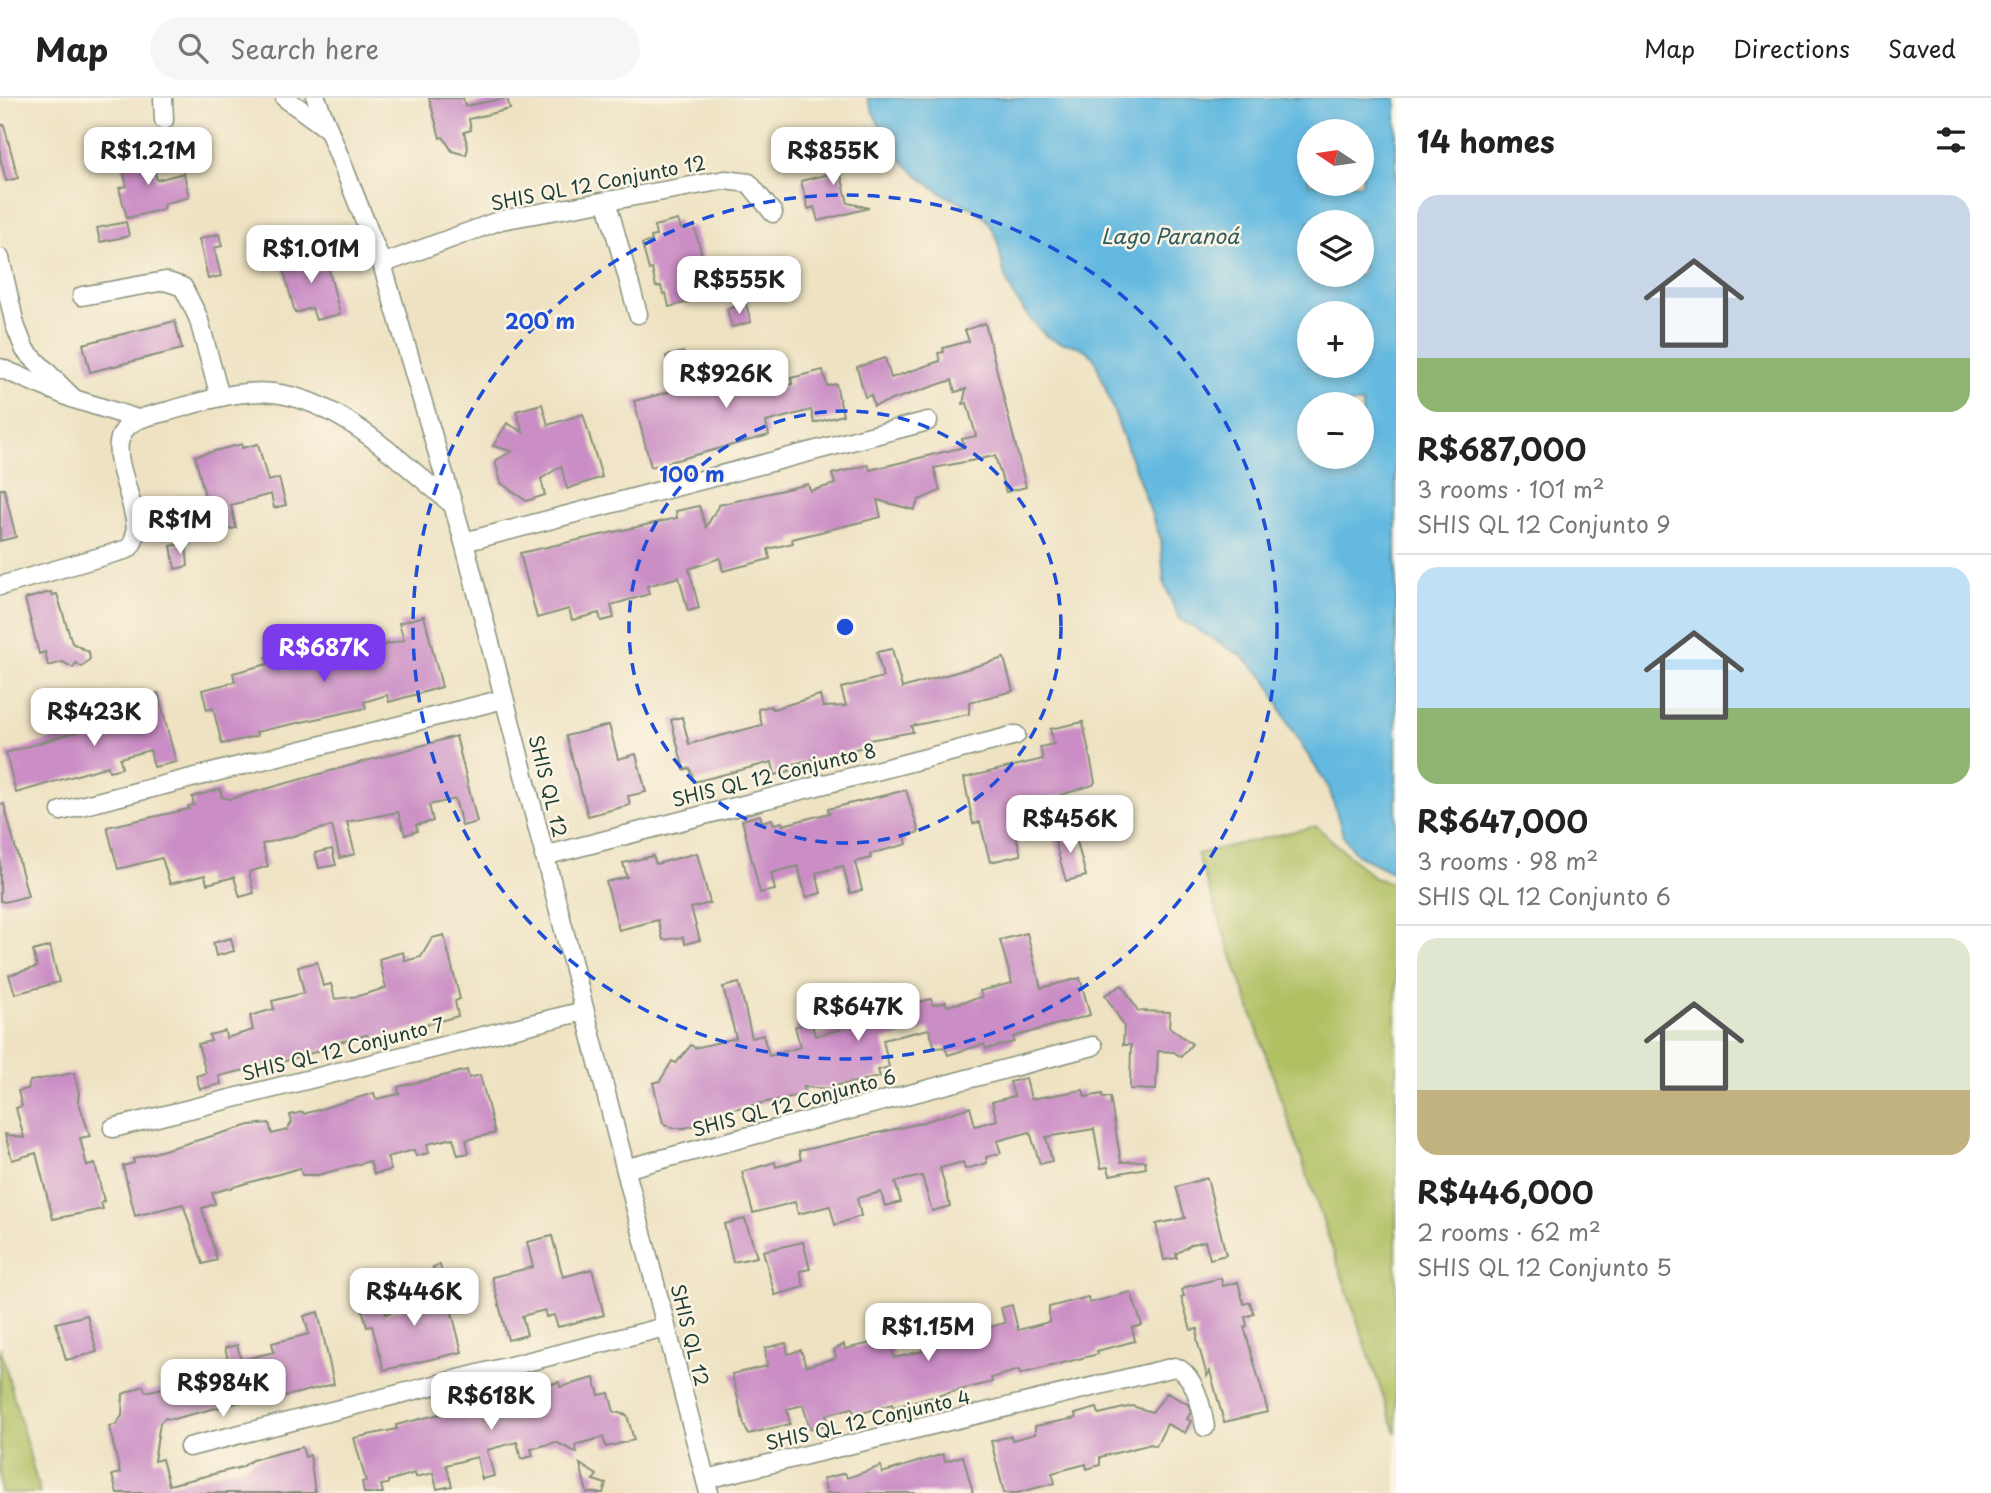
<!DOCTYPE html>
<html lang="en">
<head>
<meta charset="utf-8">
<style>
	body { margin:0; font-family:"Playpen Sans",sans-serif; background:#f6f6f6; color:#222; height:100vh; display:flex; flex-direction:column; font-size:26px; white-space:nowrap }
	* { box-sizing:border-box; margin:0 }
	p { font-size:23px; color:#767676 }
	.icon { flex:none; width:38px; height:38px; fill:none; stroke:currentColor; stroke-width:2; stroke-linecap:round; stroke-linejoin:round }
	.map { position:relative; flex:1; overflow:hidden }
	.details { display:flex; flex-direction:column; background:#fff; width:595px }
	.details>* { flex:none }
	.needle { width:46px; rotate:283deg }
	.buttons { position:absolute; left:1297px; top:21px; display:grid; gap:14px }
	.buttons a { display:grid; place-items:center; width:77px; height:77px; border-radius:50%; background:#fff; box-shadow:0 4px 10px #0003; font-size:35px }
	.price { position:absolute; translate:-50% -60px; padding:0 16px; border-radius:14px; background:#fff; color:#222; font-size:23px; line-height:46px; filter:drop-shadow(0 2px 4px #0008) }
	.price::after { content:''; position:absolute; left:50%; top:42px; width:21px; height:16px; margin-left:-10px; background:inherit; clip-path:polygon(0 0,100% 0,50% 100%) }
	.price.active { background:#7c3aed; color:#fff }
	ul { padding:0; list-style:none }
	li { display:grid; align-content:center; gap:14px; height:371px; padding:0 21px }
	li+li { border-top:2px solid #e0e0e0 }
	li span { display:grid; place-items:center; height:217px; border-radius:21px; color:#555 }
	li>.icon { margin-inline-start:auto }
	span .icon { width:126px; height:126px; fill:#fffc; stroke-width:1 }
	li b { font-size:30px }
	h2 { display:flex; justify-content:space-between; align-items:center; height:84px; padding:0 21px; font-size:30px }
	header { display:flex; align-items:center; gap:42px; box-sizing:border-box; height:98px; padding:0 35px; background:#fff; border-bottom:2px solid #e0e0e0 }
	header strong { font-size:33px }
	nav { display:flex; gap:38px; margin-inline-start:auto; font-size:24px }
	.search { width:490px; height:63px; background:#f6f6f6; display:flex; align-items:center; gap:18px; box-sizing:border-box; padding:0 24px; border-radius:38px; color:#767676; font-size:26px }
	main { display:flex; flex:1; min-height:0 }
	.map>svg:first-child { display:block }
	.green { fill:#b0bf62; stroke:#687e4b; stroke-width:2 }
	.water { fill:#64b9e0; stroke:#427b8a; stroke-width:2; fill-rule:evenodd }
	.building { fill:#ca8dc5 }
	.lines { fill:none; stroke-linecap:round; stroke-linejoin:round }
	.minor-casing { stroke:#86907b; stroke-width:21 }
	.minor { stroke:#fff; stroke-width:18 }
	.ring { fill:none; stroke:#1d4ed8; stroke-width:3.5; stroke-dasharray:12 9 }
	.labels { text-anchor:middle; stroke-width:5; stroke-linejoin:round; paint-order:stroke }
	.street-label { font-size:19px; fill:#1f3d34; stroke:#fcf5e5 }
	.water-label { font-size:21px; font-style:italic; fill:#305c5f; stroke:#fcf5e5 }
	.centre { fill:#1d4ed8; stroke:#fcf5e5; stroke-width:3.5 }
	.ring-label { font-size:21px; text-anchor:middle; font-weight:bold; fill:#1d4ed8; stroke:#fcf5e5; stroke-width:5; stroke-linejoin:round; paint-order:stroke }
</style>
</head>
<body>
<header>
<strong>Map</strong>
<div class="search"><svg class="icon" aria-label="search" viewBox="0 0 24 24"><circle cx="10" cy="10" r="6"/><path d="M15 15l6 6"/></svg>Search here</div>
<nav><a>Map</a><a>Directions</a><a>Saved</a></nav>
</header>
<main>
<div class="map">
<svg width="1396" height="1395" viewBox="0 0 1396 1395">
	<rect width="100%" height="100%" fill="#fcf5e5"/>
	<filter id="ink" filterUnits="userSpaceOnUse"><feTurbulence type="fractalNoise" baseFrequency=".0143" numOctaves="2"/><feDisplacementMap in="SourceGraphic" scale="14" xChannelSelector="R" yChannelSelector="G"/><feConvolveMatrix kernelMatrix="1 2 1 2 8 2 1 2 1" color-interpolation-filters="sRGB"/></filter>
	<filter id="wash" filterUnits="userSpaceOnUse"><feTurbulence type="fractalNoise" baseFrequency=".00686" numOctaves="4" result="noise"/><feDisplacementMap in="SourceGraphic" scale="28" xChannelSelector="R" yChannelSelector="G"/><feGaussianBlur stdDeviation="1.57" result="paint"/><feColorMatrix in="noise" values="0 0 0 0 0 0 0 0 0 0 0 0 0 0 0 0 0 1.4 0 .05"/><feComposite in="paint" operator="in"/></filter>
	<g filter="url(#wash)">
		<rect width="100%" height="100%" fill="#eee2c2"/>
		<g class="green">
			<polygon points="1316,728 1374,780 1396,786 1396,1336 1197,756"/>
			<polygon points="0,1249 40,1395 0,1395"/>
		</g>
		<path class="water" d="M867 0H1396V776L1357 757 1344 739 1329 690 1288 626 1267 582 1242 558 1179 521 1164 485 1161 442 1095 262C1078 238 1061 253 1042 234 1027 219 1014 201 1006 181 999 161 1001 138 986 121 977 110 958 104 945 97 899 67 888 50 867 0ZM1309 33H1362V86H1309ZM1309 124H1362V177H1309ZM1309 215H1362V268H1309ZM1309 306H1362V359H1309Z"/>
		<g id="blocks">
			<g class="building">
				<polygon points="429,0 463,0 465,8 507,0 510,11 469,21 471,32 464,34 468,50 466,57 452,53 443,39 440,40"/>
				<polygon points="0,27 4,27 18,80 6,83 0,59"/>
				<polygon points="867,48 871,61 839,69 848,105 869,110 818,123 814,109 808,111 801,83 829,76 827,70 833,68 830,58"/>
				<polygon points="149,54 157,82 184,75 189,99 163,106 164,111 127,120 119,90 127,88 120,61"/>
				<polygon points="678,122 681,131 694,128 703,161 694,163 704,200 669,209 666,195 663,196 661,188 656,189 652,171 649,172 642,146 652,143 651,139 656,138 654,128"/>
				<polygon points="126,124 129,138 100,144 97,130"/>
				<polygon points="219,136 222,148 214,150 221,178 208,181 199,141"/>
				<polygon points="324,153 340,216 316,222 312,210 295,215 281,162"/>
				<polygon points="746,206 751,224 732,229 727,211"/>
				<polygon points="175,223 182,251 90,274 83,246"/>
				<polygon points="985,225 1026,389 1006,394 995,358 934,370 940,393 919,402 914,412 877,402 881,419 792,441 793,445 768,451 770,461 723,473 720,460 689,471 699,510 688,513 679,479 647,488 649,496 611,507 614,520 601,523 599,515 572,522 569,511 537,520 520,455 677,420 676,413 699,408 706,429 719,407 808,386 810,393 835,386 832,376 868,367 870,372 964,349 962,341 976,338 967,305 963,306 966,291 955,294 952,282 874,308 871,297 865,299 857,269 885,260 891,280 940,263 938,255 944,254 943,250 969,243 965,232"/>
				<polygon points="683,254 692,290 696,289 697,293 720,288 717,276 758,266 765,293 792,286 791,280 823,272 827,288 836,286 843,317 814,325 811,312 766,324 769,337 651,369 634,303 676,292 666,258"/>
				<polygon points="542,306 548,327 583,316 602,379 567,391 561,368 541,381 545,397 526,403 501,385 495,363 512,353 493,348 507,325 523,334 516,313"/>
				<polygon points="242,346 242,350 258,346 268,383 279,380 286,407 274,410 271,396 231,407 236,430 214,435 195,358"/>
				<polygon points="0,391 4,391 16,439 0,443"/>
				<polygon points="186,445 188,468 175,471 171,448"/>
				<polygon points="51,494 52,497 57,496 72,545 89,554 90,561 82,569 76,565 73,570 63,564 48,568 45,554 39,556 25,501"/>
				<polygon points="424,518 442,589 389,604 387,597 364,604 366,610 256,634 257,638 222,646 213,610 207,612 202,592 235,584 233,575 268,566 266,559 282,555 287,572 328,562 324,543 355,536 361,553 404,542 399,525"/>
				<polygon points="892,551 902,590 1004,560 1013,593 969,604 969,616 911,628 913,634 869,642 871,647 837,656 838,661 820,666 818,660 789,667 790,673 775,677 772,664 694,684 690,670 684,672 671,622 682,619 689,646 762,627 758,611 770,608 773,611 820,597 823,609 846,608 841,590 883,579 877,554"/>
				<polygon points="158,595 176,664 154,669 150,652 120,660 122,670 109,673 108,668 16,695 6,655 82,632 81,627 150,611 147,598"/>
				<polygon points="1083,624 1095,684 1093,687 1010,713 1021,757 990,764 980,724 973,726 964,680 1043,661 1040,649 1054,646 1050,631"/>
				<polygon points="609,627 618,661 636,656 646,694 628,698 630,707 588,718 566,638"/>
				<polygon points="456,638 477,724 462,728 455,701 429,707 433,723 416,727 417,733 405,737 398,714 347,724 355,756 340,760 332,728 262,746 268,768 249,774 254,795 240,799 234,779 207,786 205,777 170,786 162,760 118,771 107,729 189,711 188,708 194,707 192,699 220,691 222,699 230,701"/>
				<polygon points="906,692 919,734 905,738 907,746 870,756 871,760 855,764 862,792 850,795 843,768 816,775 821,795 806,799 798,768 771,775 775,792 760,795 742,722 760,717 762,724 772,721 774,726 782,724 783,727 829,715 828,711"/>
				<polygon points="0,706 4,706 28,798 5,804 0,803"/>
				<polygon points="1074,732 1086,778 1066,783 1053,737"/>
				<polygon points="332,751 336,767 319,770 315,755"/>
				<polygon points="697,755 710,805 691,810 700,842 685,846 683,839 663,842 658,822 619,832 606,784 627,779 623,765 653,758 656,766"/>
				<polygon points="1027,835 1041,890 1080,880 1090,917 1013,939 1014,944 986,951 984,946 948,957 945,949 935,950 929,931 883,942 889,969 878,972 880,979 833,988 833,991 804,989 805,996 705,1017 707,1024 685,1030 672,1030 663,1025 653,985 660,983 672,963 676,965 691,947 695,950 736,940 723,889 739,885 752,940 763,937 769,958 800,949 795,928 812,926 815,938 840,932 839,927 882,917 882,914 931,901 933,907 946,904 947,908 982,899 980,893 1012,885 1000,842"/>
				<polygon points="444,837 460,901 455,903 458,918 385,938 368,941 367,937 332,946 332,949 285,963 219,978 221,986 200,991 196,978 206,975 198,946 211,943 209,937 225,933 226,940 253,932 250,918 274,911 272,903 304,895 298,869 317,864 323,888 331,886 335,901 358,898 386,890 379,861 403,854 405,863 421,859 432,840"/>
				<polygon points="231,840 234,853 216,858 213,845"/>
				<polygon points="50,848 59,884 15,896 9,877 37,869 33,853"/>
				<polygon points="1122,887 1138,913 1170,914 1169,929 1192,946 1181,959 1174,954 1158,953 1156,992 1130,991 1131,947 1123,947 1124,928 1105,897"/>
				<polygon points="467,972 469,980 480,977 495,1035 466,1042 469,1055 458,1057 453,1040 427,1046 429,1055 416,1058 414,1052 387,1059 391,1072 374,1076 370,1063 318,1077 302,1077 300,1070 212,1095 215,1106 202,1110 217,1162 203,1166 183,1106 135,1118 123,1068 134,1065 133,1061 250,1027 269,1025 272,1036 287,1032 292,1024 290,1017 303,1014 304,1016 374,995 376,1001 399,996 398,989"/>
				<polygon points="74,975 79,995 78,1002 90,1038 80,1040 87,1068 95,1066 104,1103 101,1105 103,1111 53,1121 36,1055 12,1062 5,1036 24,1040 16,1010 22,1008 18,993 28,991 30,983"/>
				<polygon points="1026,980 1031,1001 1083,992 1085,999 1102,996 1103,1000 1110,999 1121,1064 1145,1063 1146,1070 1110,1077 1108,1069 1101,1070 1094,1031 1046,1039 1052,1063 1040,1066 1030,1034 997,1043 1001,1055 986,1059 987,1065 965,1071 963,1064 940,1070 950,1108 932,1113 922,1078 895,1084 901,1104 885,1108 881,1094 857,1100 861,1118 835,1127 830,1108 798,1116 795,1104 753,1115 742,1074 775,1064 776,1069 801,1062 799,1053 917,1026 970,1009 975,1028 997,1022 992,1004 1014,998 1010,984"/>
				<polygon points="1207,1080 1226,1157 1210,1161 1205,1143 1192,1146 1176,1156 1177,1160 1164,1162 1156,1126 1185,1120 1176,1089"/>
				<polygon points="745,1121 757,1159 733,1164 724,1126"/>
				<polygon points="552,1138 563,1179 592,1171 604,1217 558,1229 554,1217 546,1219 545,1212 522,1218 527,1237 508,1242 492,1179 533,1169 527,1144"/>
				<polygon points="803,1144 810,1171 800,1173 804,1189 775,1197 763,1153"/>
				<polygon points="440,1167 462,1254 384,1272 372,1228 367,1229 360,1203 381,1197 386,1216 436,1199 433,1169"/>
				<polygon points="1221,1180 1223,1188 1238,1184 1244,1206 1250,1204 1254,1216 1245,1219 1247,1228 1244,1229 1268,1314 1224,1324 1210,1273 1207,1278 1197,1242 1198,1231 1191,1232 1181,1199 1184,1198 1182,1192 1189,1188"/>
				<polygon points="1131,1194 1142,1227 1132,1230 1135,1243 1097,1253 1098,1256 1020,1276 1019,1272 991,1280 992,1284 893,1309 892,1306 855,1317 852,1310 826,1317 829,1326 810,1331 803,1307 787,1311 790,1326 748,1336 744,1326 732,1276 767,1268 765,1250 786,1245 788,1256 801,1252 806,1268 836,1260 834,1252 844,1246 845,1251 889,1241 894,1260 923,1253 912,1214 925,1211 931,1238 979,1224 981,1231 1005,1225 1001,1210 1012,1207 1018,1232 1049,1224 1049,1209 1088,1199 1089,1205"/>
				<polygon points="318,1214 334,1286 270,1302 268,1297 173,1321 165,1320 160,1325 154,1363 162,1361 169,1387 242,1369 252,1362 302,1349 305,1359 310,1357 315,1395 117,1395 112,1377 120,1375 109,1328 115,1327 122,1318 123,1296 143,1288 146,1294 170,1288 193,1280 194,1274 229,1265 225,1250 237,1247 241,1262 274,1254 272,1245 309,1236 304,1218"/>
				<polygon points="87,1217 97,1254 66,1262 56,1225"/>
				<polygon points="594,1280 599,1297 609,1295 614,1314 627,1317 634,1342 606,1349 603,1339 575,1347 577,1355 556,1344 531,1351 533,1358 521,1361 517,1344 487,1352 494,1378 482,1381 477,1359 446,1367 452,1388 437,1391 433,1375 416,1379 415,1375 388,1383 388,1386 381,1387 383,1395 364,1395 362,1384 366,1383 354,1340 397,1331 396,1327 440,1316 439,1313 453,1309 452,1305 473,1299 475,1305 559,1284 560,1289"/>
				<polygon points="1167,1295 1188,1306 1191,1314 1187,1321 1191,1323 1185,1335 1167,1326 1156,1348 1151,1346 1100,1359 1100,1367 1087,1371 1086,1366 1052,1375 1055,1385 1017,1395 1004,1395 991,1343 1011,1338 1012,1342 1035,1336 1035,1328 1076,1320 1075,1316 1097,1310 1099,1316 1132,1308 1152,1314"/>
				<polygon points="943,1356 945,1363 963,1358 973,1395 827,1395 823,1381 845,1375 847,1380 881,1368 882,1375"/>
				<polygon points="580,1366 597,1377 593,1382 606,1386 603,1395 587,1395"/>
			</g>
		</g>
	</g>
	<g filter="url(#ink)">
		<use href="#blocks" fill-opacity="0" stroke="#86907b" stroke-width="2"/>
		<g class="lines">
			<g class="minor-casing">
				<g id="minor">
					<polyline points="163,0 164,22"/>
					<polyline points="285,0 329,32"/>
					<polyline points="316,0 382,166 464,444 709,1395"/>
					<polyline points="607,105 638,216"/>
					<polyline points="0,160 15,227 25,252 74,301"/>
					<polyline points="382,166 501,122 725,82 749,85 773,115"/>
					<polyline points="82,198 165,183 183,189 198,219 220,299"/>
					<polyline points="0,270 74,301 138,321"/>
					<polyline points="464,444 928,323"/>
					<path d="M0 488 128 451C151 431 114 374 119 345 123 320 149 318 169 313 201 304 239 291 273 295 341 302 402 365 452 406"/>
					<polyline points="61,713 504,601"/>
					<polyline points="544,758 1016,637"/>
					<polyline points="113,1030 584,913"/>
					<polyline points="628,1070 1093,948"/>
					<polyline points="189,1349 665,1229"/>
					<path d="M706 1381 1175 1269C1195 1276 1202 1310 1205 1329"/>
				</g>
			</g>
			<use href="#minor" class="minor"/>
		</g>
	</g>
	<g class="ring">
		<circle cx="845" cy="529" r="216"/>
		<circle cx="845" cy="529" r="432"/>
	</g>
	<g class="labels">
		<g class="street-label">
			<text transform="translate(598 85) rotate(-11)" y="7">SHIS QL 12 Conjunto 12</text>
			<text transform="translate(774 677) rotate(-14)" y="7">SHIS QL 12 Conjunto 8</text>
			<text transform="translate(548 688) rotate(76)" y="7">SHIS QL 12</text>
			<text transform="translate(343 951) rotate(-14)" y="7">SHIS QL 12 Conjunto 7</text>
			<text transform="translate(794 1005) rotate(-15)" y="7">SHIS QL 12 Conjunto 6</text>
			<text transform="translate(690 1237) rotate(76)" y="7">SHIS QL 12</text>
			<text transform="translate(868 1322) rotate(-13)" y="7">SHIS QL 12 Conjunto 4</text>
		</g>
		<g class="water-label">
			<text x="1170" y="146">Lago Paranoá</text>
		</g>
	</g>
	<circle cx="845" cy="529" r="10" class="centre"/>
	<g class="ring-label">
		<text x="540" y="231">200 m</text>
		<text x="692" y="384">100 m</text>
	</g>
</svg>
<div class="buttons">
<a><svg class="needle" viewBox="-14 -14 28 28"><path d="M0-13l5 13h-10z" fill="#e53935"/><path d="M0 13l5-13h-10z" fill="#767676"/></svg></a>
<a><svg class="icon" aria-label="layers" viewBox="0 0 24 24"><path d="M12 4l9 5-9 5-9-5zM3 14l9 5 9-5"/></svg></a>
<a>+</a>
<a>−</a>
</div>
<b class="price" style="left:148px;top:89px">R$1.21M</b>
<b class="price" style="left:833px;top:89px">R$855K</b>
<b class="price" style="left:311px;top:187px">R$1.01M</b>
<b class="price" style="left:739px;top:218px">R$555K</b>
<b class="price" style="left:726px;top:312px">R$926K</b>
<b class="price" style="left:180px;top:458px">R$1M</b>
<b class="price active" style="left:324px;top:586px">R$687K</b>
<b class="price" style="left:94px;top:650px">R$423K</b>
<b class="price" style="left:1070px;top:757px">R$456K</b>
<b class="price" style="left:858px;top:945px">R$647K</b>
<b class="price" style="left:414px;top:1230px">R$446K</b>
<b class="price" style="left:928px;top:1265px">R$1.15M</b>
<b class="price" style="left:223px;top:1321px">R$984K</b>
<b class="price" style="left:491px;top:1334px">R$618K</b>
</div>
<section class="details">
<h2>14 homes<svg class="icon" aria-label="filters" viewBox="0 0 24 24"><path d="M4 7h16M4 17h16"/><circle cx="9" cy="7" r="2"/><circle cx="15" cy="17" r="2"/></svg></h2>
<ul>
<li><span style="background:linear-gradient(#c9d6e8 75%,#8fb573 0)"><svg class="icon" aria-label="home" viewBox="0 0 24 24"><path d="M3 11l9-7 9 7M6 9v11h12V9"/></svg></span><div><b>R$687,000</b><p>3 rooms · 101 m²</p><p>SHIS QL 12 Conjunto 9</p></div></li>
<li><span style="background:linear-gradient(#bfe0f5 65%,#8fb573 0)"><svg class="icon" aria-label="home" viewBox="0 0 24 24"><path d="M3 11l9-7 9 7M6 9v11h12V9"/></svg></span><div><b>R$647,000</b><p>3 rooms · 98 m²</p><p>SHIS QL 12 Conjunto 6</p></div></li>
<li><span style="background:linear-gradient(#dfe7d0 70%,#c2b280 0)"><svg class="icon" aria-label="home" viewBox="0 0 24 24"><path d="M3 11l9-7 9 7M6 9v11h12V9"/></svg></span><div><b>R$446,000</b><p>2 rooms · 62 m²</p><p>SHIS QL 12 Conjunto 5</p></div></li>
</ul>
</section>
</main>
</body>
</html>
